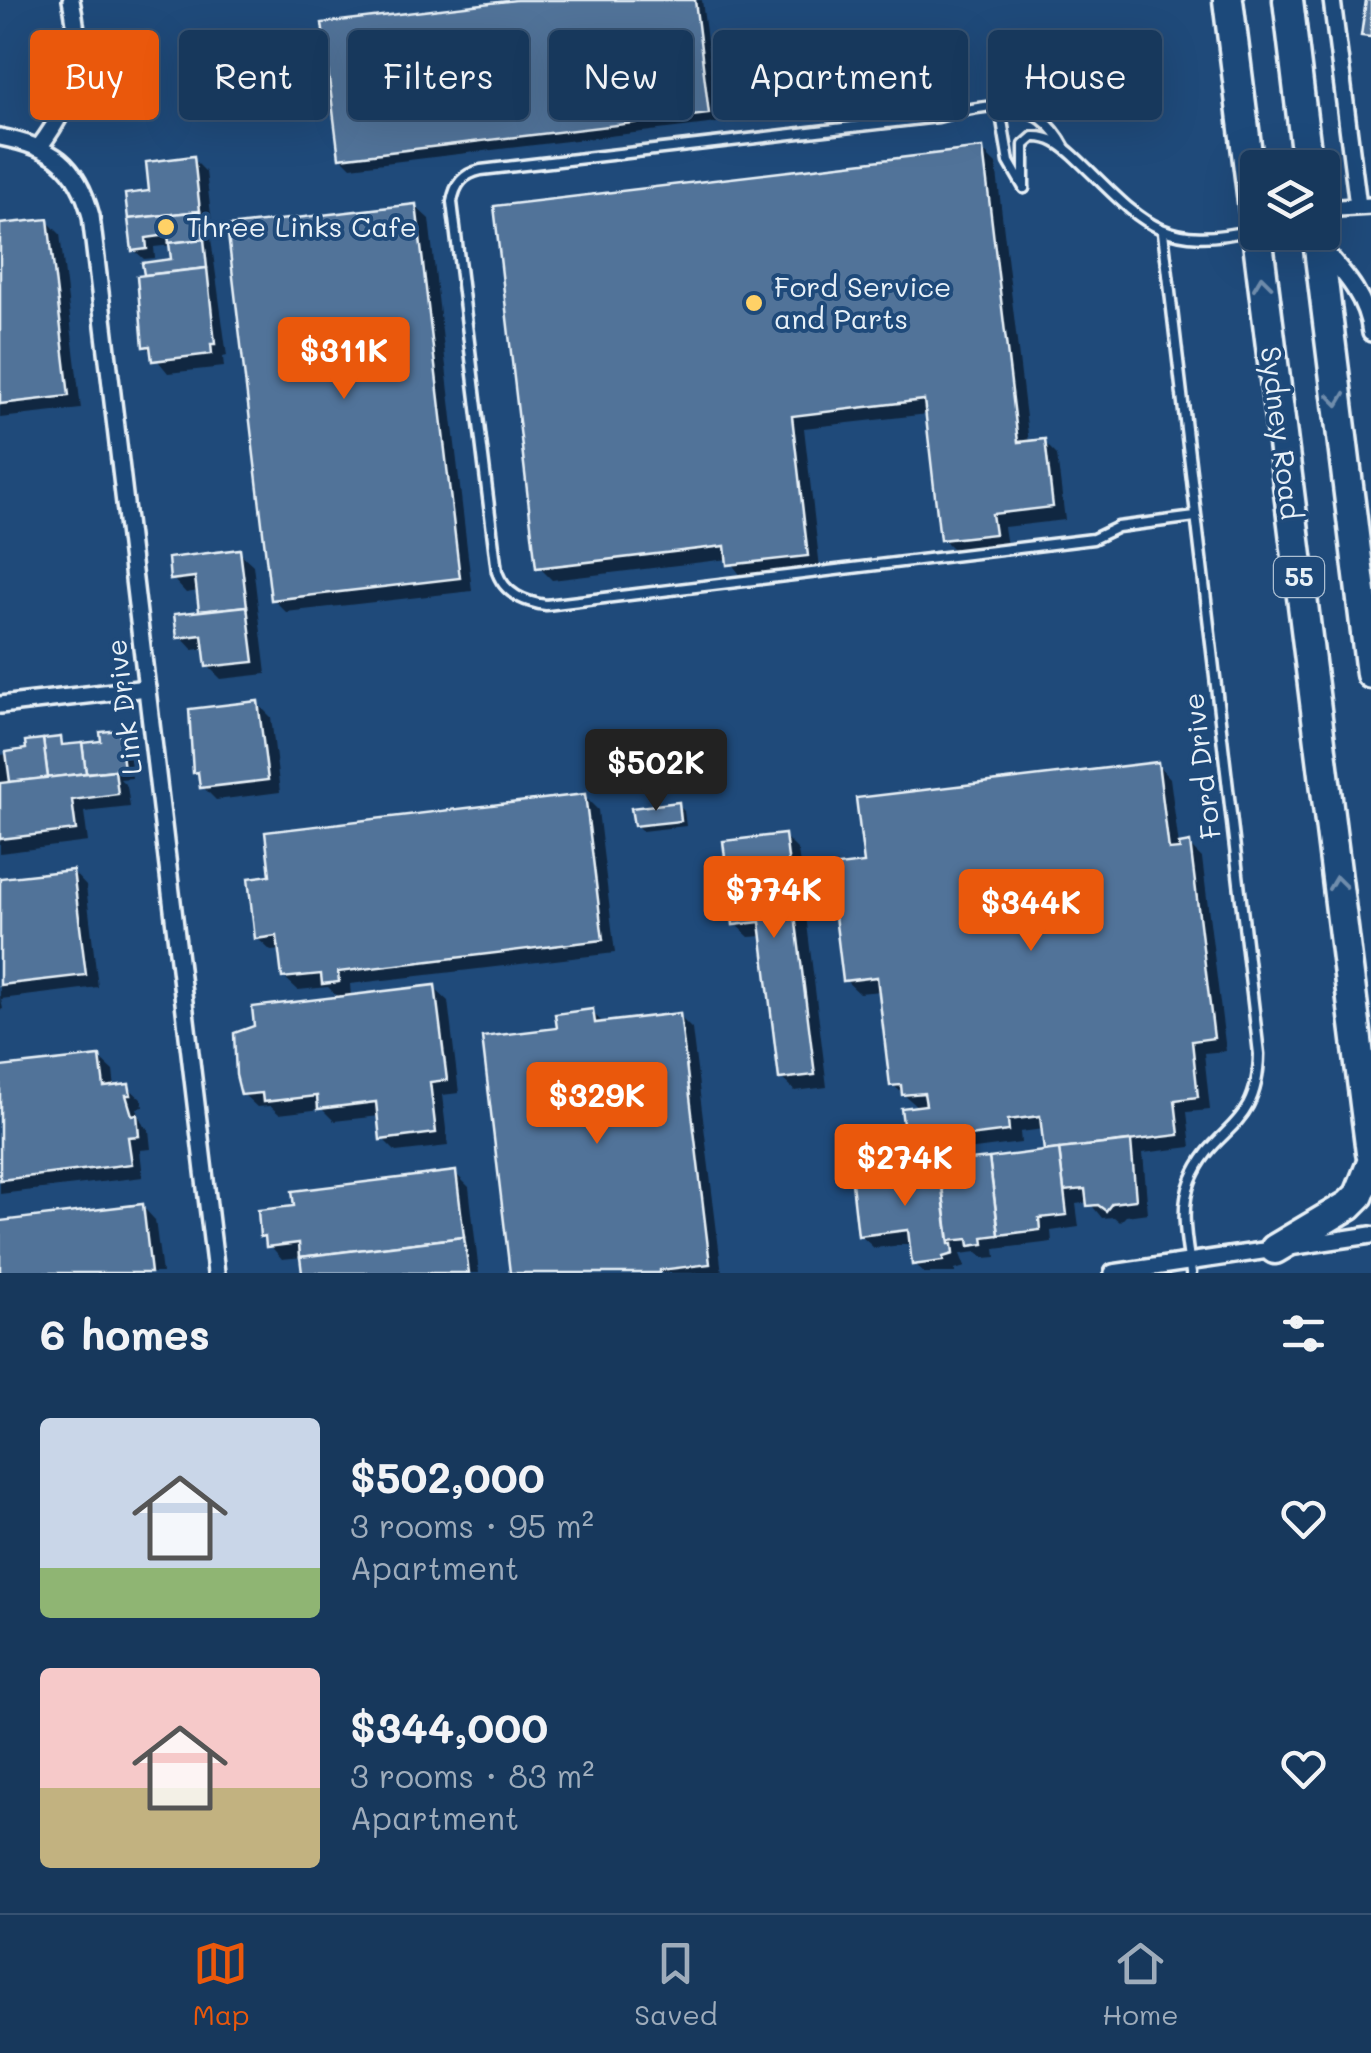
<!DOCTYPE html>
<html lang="en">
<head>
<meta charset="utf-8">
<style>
	body { margin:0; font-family:Mali,sans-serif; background:#203f62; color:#f1f3f6; height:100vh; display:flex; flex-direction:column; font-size:38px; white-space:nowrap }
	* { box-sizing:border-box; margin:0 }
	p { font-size:32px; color:#9eacbb }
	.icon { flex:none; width:55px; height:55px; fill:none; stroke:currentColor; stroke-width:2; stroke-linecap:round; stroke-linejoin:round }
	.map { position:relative; height:1273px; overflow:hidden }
	.panel { display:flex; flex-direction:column; background:#17385c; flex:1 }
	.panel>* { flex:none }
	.top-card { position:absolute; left:30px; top:30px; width:1312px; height:90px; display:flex; gap:20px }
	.fabs { position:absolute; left:1240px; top:150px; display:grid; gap:20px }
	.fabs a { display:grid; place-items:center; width:100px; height:100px; border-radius:10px; background:#17385c; box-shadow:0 10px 40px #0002,0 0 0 2px #365272; font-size:50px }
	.price { position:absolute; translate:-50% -85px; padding:0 22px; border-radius:10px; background:#ea580c; color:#fff; font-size:32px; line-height:65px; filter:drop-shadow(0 2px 5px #0008) }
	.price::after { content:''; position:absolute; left:50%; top:60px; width:30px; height:22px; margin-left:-15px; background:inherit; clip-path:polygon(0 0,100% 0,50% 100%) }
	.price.selected { background:#222; color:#fff }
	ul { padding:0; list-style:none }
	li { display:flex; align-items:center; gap:30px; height:250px; padding:0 40px }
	li span { display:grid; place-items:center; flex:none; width:280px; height:200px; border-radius:10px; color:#555 }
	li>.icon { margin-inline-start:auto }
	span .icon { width:120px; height:120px; fill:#fffc; stroke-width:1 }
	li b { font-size:42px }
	h2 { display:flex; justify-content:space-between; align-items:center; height:120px; padding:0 40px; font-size:42px }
	.pill { padding:0 35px; border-radius:10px; background:#17385c; box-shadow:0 10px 40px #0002,0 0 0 2px #365272; font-size:35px; line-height:90px }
	.pill.selected { background:#ea580c; color:#fff }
	.tabs { display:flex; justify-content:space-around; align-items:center; height:140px; border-top:2px solid #365272; background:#17385c; font-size:28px; color:#9eacbb }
	.tabs a { display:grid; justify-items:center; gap:5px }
	.tabs .selected { color:#ea580c }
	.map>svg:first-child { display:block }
	.shadow { fill:#0007 }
	.building { fill:#517399; stroke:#e8f1f8; stroke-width:2.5 }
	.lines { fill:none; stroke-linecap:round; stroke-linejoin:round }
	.lane-casing { stroke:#e8f1f8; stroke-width:15 }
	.street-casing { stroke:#e8f1f8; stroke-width:22 }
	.highway-casing { stroke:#e8f1f8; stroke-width:35 }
	.lane { stroke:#1f4a7a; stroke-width:8 }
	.street { stroke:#1f4a7a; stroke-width:15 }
	.highway { stroke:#1f4a7a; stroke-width:28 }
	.oneway { stroke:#6f8dac }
	.poi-dot { fill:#ffd166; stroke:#1f4a7a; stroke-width:4 }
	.labels { text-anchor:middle; stroke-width:8; stroke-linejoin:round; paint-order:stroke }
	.shield { fill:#1f4a7a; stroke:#acbfd2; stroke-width:2.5 }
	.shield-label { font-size:25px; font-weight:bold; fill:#e8f1f8 }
	.poi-label { font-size:28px; fill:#e8f1f8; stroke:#1f4a7a; text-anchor:start }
	.street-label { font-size:28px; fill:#e8f1f8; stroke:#1f4a7a }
</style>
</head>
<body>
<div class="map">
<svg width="1371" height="1273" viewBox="0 0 1371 1273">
	<rect width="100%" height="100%" fill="#1f4a7a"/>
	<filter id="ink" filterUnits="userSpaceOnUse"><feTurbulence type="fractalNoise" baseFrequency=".01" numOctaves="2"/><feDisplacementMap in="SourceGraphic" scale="20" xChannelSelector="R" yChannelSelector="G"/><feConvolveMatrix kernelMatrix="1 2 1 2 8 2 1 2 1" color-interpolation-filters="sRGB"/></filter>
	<g filter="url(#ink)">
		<g class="shadow">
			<polygon points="537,0 702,0 717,123 351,167 341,157"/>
			<polygon points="982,150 996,164 1029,443 1044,442 1057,455 1065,520 1004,527 1007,546 956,552 943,539 928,414 804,428 820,568 742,577 728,559 552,580 539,567"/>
			<polygon points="193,159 206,172 212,223 209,224 227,356 223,357 224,367 168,373 145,345 149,277 146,274 174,262 172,245 154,247 155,258 144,259 134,250 152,193"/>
			<polygon points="415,206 429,219 472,591 286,612 273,599"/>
			<polygon points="47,221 60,234 81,409 0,418 0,227"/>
			<polygon points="239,552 253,565 266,674 221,679 208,666 206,648 193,650 180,636 202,613 199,591 186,593 173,579"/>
			<polygon points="257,703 271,717 280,792 216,800 203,787 201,777 196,771"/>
			<polygon points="119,733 128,742 132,778 120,779 127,786 130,807 84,812 88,842 0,853 0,755 29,752 60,740 68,747 104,743"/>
			<polygon points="1157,764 1170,778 1179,846 1189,845 1202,858 1226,1051 1204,1053 1210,1110 1187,1112 1191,1147 1143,1153 1148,1213 1126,1216 1120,1222 1114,1217 1102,1218 1089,1202 1076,1204 1079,1227 1051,1231 1052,1242 995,1249 996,1257 984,1258 977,1252 960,1254 965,1267 955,1270 955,1273 924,1273 914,1264 912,1244 874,1248 860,1235 853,1176 1047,1153 1044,1129 1020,1132 1021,1143 959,1151 949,1141 920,1144 906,1131 919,1108 893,1085 881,991 859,993 845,980 866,865"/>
			<polygon points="585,797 598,810 615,953 350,984 351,997 434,988 448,1001 459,1093 442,1095 448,1146 396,1152 383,1139 380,1116 334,1121 322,1109 279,1114 270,1106 257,1107 243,1094 340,999 328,987 298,990 284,977 281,950 271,951 257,938"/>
			<polygon points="678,805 684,811 686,826 642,831 636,825"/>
			<polygon points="784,836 798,850 827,1087 795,1091 781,1078 764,936 749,937 735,924"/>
			<polygon points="73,872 86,886 98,987 1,999 3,1009 0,1010 0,881"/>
			<polygon points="592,1012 605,1025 679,1016 692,1029 722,1273 513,1273 484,1039 560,1030"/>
			<polygon points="99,1058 113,1071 115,1088 128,1087 142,1100 143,1107 137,1108 142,1123 149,1130 151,1149 140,1150 143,1177 0,1194 0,1070"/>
			<polygon points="456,1174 469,1187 479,1273 305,1273 303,1257 282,1259 262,1236 297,1208"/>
			<polygon points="142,1206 155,1220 162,1273 0,1273 0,1223"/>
		</g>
		<g class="building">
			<polygon points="516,0 695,0 709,114 339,158 322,23"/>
			<polygon points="1366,0 1371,0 1371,37 1361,36"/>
			<polygon points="983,148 1018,442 1045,439 1053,507 992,514 995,534 940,540 924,400 792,416 808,556 727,565 725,546 536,568 494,206"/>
			<polygon points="194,156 200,211 128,219 125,194 149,191 146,162"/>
			<polygon points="416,204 460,578 271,600 227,226"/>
			<polygon points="200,211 204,239 169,243 168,235 146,238 147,249 132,251 128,219"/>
			<polygon points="48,219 69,396 0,404 0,224"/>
			<polygon points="204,239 207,268 144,275 142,263 171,259 169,243"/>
			<polygon points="207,268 215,344 211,344 212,354 152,361 150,346 143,347 137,276"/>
			<polygon points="240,549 247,606 199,611 195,577 170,580 168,558"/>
			<polygon points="247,606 254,662 206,667 202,635 177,638 174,614"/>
			<polygon points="258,701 268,780 200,788 198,772 193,773 189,709"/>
			<polygon points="119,730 124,769 86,773 82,743 101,741 100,732"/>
			<polygon points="61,737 62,745 82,743 86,773 48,778 43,739"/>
			<polygon points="43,739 48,778 10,782 6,752 26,749 25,741"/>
			<polygon points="1158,762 1169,850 1180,849 1179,844 1190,842 1214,1038 1192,1041 1198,1097 1175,1100 1179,1135 1044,1151 1040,1116 1008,1120 1009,1131 944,1139 942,1127 904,1132 901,1108 926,1105 924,1093 902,1095 901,1085 890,1086 877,977 843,981 829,867 864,863 856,798"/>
			<polygon points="115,770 118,794 72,800 76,830 0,839 0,783"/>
			<polygon points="585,794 603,940 338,972 339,982 322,984 321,974 282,978 277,936 255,939 248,878 270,875 265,832"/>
			<polygon points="679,802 681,821 634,826 631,808"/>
			<polygon points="785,834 815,1075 779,1079 760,922 733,925 723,841"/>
			<polygon points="73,870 86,975 0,985 0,878"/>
			<polygon points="435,985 447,1080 430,1082 436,1133 380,1140 376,1102 318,1109 317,1096 263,1102 262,1093 241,1095 236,1075 234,1033 254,1026 252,1007"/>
			<polygon points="593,1009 595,1023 680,1013 710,1264 660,1270 660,1273 510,1273 482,1037 557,1028 555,1014"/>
			<polygon points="100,1056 104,1087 129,1084 131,1095 126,1095 132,1115 137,1114 139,1136 128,1137 132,1164 0,1180 0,1067"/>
			<polygon points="1131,1141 1136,1200 1112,1203 1106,1211 1098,1205 1087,1206 1085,1189 1064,1191 1059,1149"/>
			<polygon points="1059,1149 1067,1215 1039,1218 1040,1230 999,1235 989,1158"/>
			<polygon points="989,1158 999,1235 983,1237 984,1244 969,1246 968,1239 949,1241 939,1163"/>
			<polygon points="939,1163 949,1244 952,1244 953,1254 943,1257 943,1261 912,1265 908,1230 858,1236 851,1174"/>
			<polygon points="456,1171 464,1237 300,1257 299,1243 266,1247 265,1236 260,1237 258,1210 294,1206 292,1191"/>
			<polygon points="143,1204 151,1273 0,1273 0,1221"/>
			<polygon points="464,1237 469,1273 302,1273 300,1257"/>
		</g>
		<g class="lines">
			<g class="lane-casing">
				<g id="lane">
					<polyline points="994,73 1009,162 1024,188"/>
					<polyline points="994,73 1032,105 1038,114"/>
					<path d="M1065 148C1036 92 988 104 938 117L481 170C463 174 455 184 452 202L497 572C505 594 524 602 546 605L1093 539 1118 527 1195 517"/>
					<path d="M1024 188V145L1033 137C1050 136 1062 145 1074 156 1137 215 1157 253 1251 230"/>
					<path d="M1163 232 1259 1054C1258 1132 1214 1124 1191 1180 1179 1209 1187 1243 1191 1273"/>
				</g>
			</g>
			<g class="street-casing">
				<g id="street">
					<polyline points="1332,0 1358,206"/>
					<path d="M0 137C52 147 77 163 91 216L216 1273"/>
					<path d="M40 146C76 98 84 60 71 0"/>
					<polyline points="1322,209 1371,206"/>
					<path d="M1321 247C1344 273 1367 297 1371 333"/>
					<polyline points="0,705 147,688"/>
					<polyline points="1113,1273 1371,1235"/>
				</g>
			</g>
			<g class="highway-casing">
				<g id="highway">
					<polyline points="1228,0 1371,1153"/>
					<polyline points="1288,0 1308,168"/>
					<polyline points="1317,232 1371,674"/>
					<polyline points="1275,1249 1349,1205 1359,1195 1371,1165"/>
				</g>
			</g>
			<use href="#lane" class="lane"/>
			<use href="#street" class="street"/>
			<use href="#highway" class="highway"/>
		</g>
		<defs><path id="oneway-chevron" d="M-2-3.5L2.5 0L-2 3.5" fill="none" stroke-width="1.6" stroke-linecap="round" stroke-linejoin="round" transform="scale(2.5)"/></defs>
		<g class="oneway">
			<use href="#oneway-chevron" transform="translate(1262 283) rotate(-97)"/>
			<use href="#oneway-chevron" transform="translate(1337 399) rotate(83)"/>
			<use href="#oneway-chevron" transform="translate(1337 883) rotate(-97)"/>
		</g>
	</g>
	<g class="poi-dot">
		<circle cx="166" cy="227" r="10"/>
		<circle cx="754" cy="303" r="10"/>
	</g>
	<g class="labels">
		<rect class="shield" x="1274" y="557" width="50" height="40" rx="8"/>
		<g class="shield-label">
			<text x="1299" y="586">55</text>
		</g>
		<g class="poi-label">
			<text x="186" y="237">Three Links Cafe</text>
			<text x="774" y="297">Ford Service<tspan x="774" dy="32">and Parts</tspan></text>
		</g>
		<g class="street-label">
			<text transform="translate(1281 433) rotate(83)" y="10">Sydney Road</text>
			<text transform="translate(124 707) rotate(-97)" y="10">Link Drive</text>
			<text transform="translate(1202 766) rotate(-97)" y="10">Ford Drive</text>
		</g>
	</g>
</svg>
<div class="fabs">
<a><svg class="icon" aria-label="layers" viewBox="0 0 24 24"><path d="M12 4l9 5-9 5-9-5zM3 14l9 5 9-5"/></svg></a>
</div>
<b class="price" style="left:344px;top:402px">$311K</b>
<b class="price selected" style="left:656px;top:814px">$502K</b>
<b class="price" style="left:774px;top:941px">$774K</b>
<b class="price" style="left:1031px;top:954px">$344K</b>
<b class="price" style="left:597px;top:1147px">$329K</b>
<b class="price" style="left:905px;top:1209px">$274K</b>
<div class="top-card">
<a class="pill selected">Buy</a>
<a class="pill">Rent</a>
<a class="pill">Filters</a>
<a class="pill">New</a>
<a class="pill">Apartment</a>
<a class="pill">House</a>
</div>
</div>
<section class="panel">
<h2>6 homes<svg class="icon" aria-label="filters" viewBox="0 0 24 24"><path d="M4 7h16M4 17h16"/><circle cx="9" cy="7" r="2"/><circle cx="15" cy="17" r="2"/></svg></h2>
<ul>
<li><span style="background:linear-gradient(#c9d6e8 75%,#8fb573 0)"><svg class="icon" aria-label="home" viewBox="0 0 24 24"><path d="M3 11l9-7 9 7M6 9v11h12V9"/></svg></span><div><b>$502,000</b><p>3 rooms · 95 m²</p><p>Apartment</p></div><svg class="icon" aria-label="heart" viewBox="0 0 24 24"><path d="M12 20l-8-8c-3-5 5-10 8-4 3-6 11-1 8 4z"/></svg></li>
<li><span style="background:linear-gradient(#f6c9c9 60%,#c2b280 0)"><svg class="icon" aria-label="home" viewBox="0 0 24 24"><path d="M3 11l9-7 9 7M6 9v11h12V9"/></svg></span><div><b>$344,000</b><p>3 rooms · 83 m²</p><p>Apartment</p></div><svg class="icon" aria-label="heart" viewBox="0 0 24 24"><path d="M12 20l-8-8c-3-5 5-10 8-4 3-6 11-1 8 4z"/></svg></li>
</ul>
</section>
<nav class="tabs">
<a class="selected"><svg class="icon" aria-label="map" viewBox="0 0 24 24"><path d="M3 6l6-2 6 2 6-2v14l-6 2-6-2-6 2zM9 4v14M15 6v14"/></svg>Map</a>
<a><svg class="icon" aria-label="saved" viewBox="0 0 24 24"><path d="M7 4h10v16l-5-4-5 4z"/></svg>Saved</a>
<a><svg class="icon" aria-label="home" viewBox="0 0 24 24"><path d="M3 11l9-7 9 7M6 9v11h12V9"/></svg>Home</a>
</nav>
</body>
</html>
